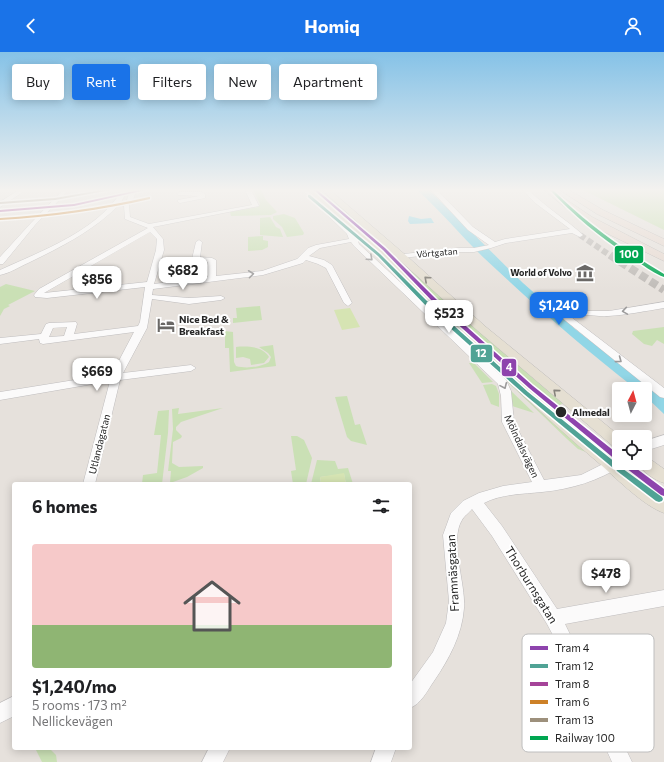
<!DOCTYPE html>
<html lang="en">
<head>
<meta charset="utf-8">
<style>
	body { margin:0; font-family:Commissioner,sans-serif; background:#f2f2f2; color:#202124; height:100vh; display:flex; flex-direction:column; font-size:15px; white-space:nowrap }
	* { box-sizing:border-box; margin:0 }
	p { font-size:13px; color:#757577 }
	.icon { flex:none; width:22px; height:22px; fill:none; stroke:currentColor; stroke-width:2; stroke-linecap:round; stroke-linejoin:round }
	.map { position:relative; flex:1; overflow:hidden }
	.side { position:absolute; left:12px; top:430px; width:400px; height:268px; display:flex; flex-direction:column; background:#fff; border-radius:4px; box-shadow:0 2px 10px #0003 }
	.side>* { flex:none }
	.top-card { position:absolute; left:12px; top:12px; width:400px; height:36px; display:flex; gap:8px }
	.needle { width:26px; rotate:6deg }
	.fabs { position:absolute; left:612px; top:330px; display:grid; gap:8px }
	.fabs a { display:grid; place-items:center; width:40px; height:40px; border-radius:4px; background:#fff; box-shadow:0 2px 10px #0003; font-size:20px }
	.price { position:absolute; translate:-50% -34px; padding:0 9px; border-radius:8px; background:#fff; color:#222; font-size:13px; line-height:26px; filter:drop-shadow(0 1px 2px #0008) }
	.price::after { content:''; position:absolute; left:50%; top:24px; width:12px; height:9px; margin-left:-6px; background:inherit; clip-path:polygon(0 0,100% 0,50% 100%) }
	.price.current { background:#1a73e8; color:#fff }
	ul { padding:0; list-style:none }
	li { display:grid; align-content:center; gap:8px; height:212px; padding:0 20px }
	li+li { border-top:1px solid #e0e0e0 }
	li span { display:grid; place-items:center; height:124px; border-radius:4px; color:#555 }
	li>.icon { margin-inline-start:auto }
	span .icon { width:72px; height:72px; fill:#fffc; stroke-width:1 }
	li b { font-size:17px }
	h2 { display:flex; justify-content:space-between; align-items:center; height:48px; padding:0 20px; font-size:17px }
	.tag { padding:0 14px; border-radius:4px; background:#fff; box-shadow:0 2px 10px #0003; font-size:14px; line-height:36px }
	.tag.current { background:#1a73e8; color:#fff }
	header { display:flex; justify-content:space-between; align-items:center; height:52px; padding:0 20px; background:#1a73e8; color:#fff; font-size:18px; font-weight:700 }
	.map>svg:first-child { display:block }
	.green { fill:#cae0b5 }
	.pitch { fill:#d6e4b3 }
	.water { fill:#91d6e6 }
	.lines { fill:none; stroke-linecap:round; stroke-linejoin:round }
	.minor-tunnel-far1 { stroke:#c0bcb8; stroke-width:6; stroke-dasharray:6 3; stroke-linecap:butt }
	.minor-tunnel { stroke:#c0bcb8; stroke-width:8; stroke-dasharray:8 4; stroke-linecap:butt }
	.minor-casing { stroke:#bfbdbe; stroke-width:1 }
	.major-casing { stroke:#bfbdbb; stroke-width:1 }
	.highway-casing { stroke:#bfbdbb; stroke-width:1 }
	.minor { fill:#fbfafa; fill-rule:evenodd }
	.major { fill:#e5dfd2; fill-rule:evenodd }
	.highway { fill:#e7dad2; fill-rule:evenodd }
	.rail-1-casing { stroke:#fff; stroke-width:3 }
	.rail-1 { fill:#00a651; fill-rule:evenodd }
	.tram-1-casing { stroke:#fff; stroke-width:3 }
	.tram-2-casing { stroke:#fff; stroke-width:3 }
	.tram-3-casing { stroke:#fff; stroke-width:3 }
	.tram-4-casing { stroke:#fff; stroke-width:3 }
	.tram-5-casing { stroke:#fff; stroke-width:3 }
	.tram-1 { fill:#8e44ad; fill-rule:evenodd }
	.tram-2 { fill:#50a395; fill-rule:evenodd }
	.tram-3 { fill:#a54499; fill-rule:evenodd }
	.tram-4 { fill:#cd8127; fill-rule:evenodd }
	.tram-5 { fill:#9d907c; fill-rule:evenodd }
	.oneway { stroke:#9c9b9b }
	.oneway2 { stroke:#86837c }
	.stop-dot { fill:#272727; stroke:#fff; stroke-width:1.5 }
	.labels { text-anchor:middle; stroke-width:4; stroke-linejoin:round; paint-order:stroke }
	.far-street-label { font-size:9px; fill:#272727; stroke:#fff }
	.far-poi-label { font-size:9px; font-weight:bold; fill:#272727; stroke:#fff; text-anchor:end }
	.poi-label { font-size:10px; font-weight:bold; fill:#272727; stroke:#fff; text-anchor:start }
	.stop-label { font-size:10px; font-weight:bold; fill:#272727; stroke:#fff; text-anchor:start }
	.street-label { font-size:10px; fill:#272727; stroke:#fff }
	.near-street-label { font-size:12px; fill:#272727; stroke:#fff }
	.key { fill:#fff; stroke:#bebebe; stroke-width:1 }
	.key-label { font-size:11px; fill:#272727 }
	.line-badge { stroke:#fff; stroke-width:1.5 }
	.badge-label { font-size:11px; text-anchor:middle; font-weight:bold; fill:#fff }
</style>
</head>
<body>
<header><svg class="icon" aria-label="back" viewBox="0 0 24 24"><path d="M15 5l-7 7 7 7"/></svg>Homiq<svg class="icon" aria-label="person" viewBox="0 0 24 24"><circle cx="12" cy="8" r="4"/><path d="M4 21q1-7 8-7t8 7"/></svg></header>
<div class="map">
<svg width="664" height="710" viewBox="0 0 664 710">
	<rect width="100%" height="100%" fill="#e6e1dc"/>
	<g class="green">
		<polygon points="253,138 261,138 266,148 277,160 271,163 231,164 230,160 258,155 260,152"/>
		<polygon points="312,138 320,138 394,201 388,203 385,201"/>
		<polygon points="583,138 664,138 664,178"/>
		<polygon points="284,162 295,166 304,181 303,183 287,185 282,175 273,167 273,164"/>
		<polygon points="270,165 276,175 280,177 283,185 260,183 260,166"/>
		<polygon points="263,184 263,188 268,189 268,195 262,198 248,199 248,185"/>
		<polygon points="415,219 535,328 563,351 553,357 403,221"/>
		<polygon points="6,232 35,239 8,253 10,254 4,257 0,264 0,235"/>
		<polygon points="260,254 262,268 233,271 233,266 237,266 236,256"/>
		<polygon points="664,275 664,292 657,288 652,294 644,292 632,282 633,279"/>
		<path d="M225 279 233 280 234 310 236 314C246 317 261 315 269 310L271 305 268 301 259 295 273 293 276 314 230 320 229 296H225Z"/>
		<polygon points="463,284 586,400 578,397 567,387 463,287"/>
		<path d="M236 295C247 294 263 294 269 305L264 311 251 313 250 307 243 305 236 306Z"/>
		<polygon points="469,311 474,311 493,330 482,331"/>
		<polygon points="492,332 496,334 499,342 499,355 491,352 483,333"/>
		<polygon points="509,337 534,361 512,354"/>
		<polygon points="347,344 355,373 360,372 367,393 351,389 347,385 335,345"/>
		<polygon points="179,356 178,362 223,356 181,370 176,375 176,378 182,384 181,386 173,390 172,411 179,415 203,414 203,416 187,425 170,431 171,419 168,419 173,377 172,357"/>
		<polygon points="169,358 168,381 162,432 142,432 143,423 157,421 161,383 154,383 158,359"/>
		<polygon points="291,384 297,384 304,388 312,406 306,432 293,432 291,419 296,418"/>
		<polygon points="317,408 335,409 338,417 348,416 353,432 346,432 344,422 320,425 321,432 311,432"/>
		<polygon points="35,696 49,696 56,703 57,710 42,710"/>
	</g>
	<g class="pitch">
		<polygon points="350,256 360,275 342,278 334,258"/>
		<polygon points="344,421 346,432 321,432 320,425"/>
	</g>
	<g class="water">
		<path d="M417 138H429L523 231 575 277 664 346V362L645 344V337H636C583 296 533 252 484 206 461 184 441 159 417 138Z"/>
		<polygon points="409,164 421,167 431,166 434,171 410,172 408,169"/>
	</g>
	<g class="lines">
		<polyline class="minor-tunnel-far1" points="580,183 611,204"/>
		<polyline class="minor-tunnel" points="610,203 664,238"/>
		<g class="minor-casing">
			<g id="minor">
				<polygon points="19,138 26,138 0,155 0,150"/>
				<polygon points="63,138 69,138 35,173 3,212 0,212 0,205 31,171"/>
				<path d="M122 138H128L121 150 124 151 127 148 130 138H136L133 149 129 152 130 165 149 172 252 153 245 138H251L259 154 153 175 163 187 164 198 154 232 208 225V210L196 209 192 207 196 190 199 188 202 190 200 205 212 206 216 208V224L262 219 297 207 308 196 316 193 349 187 347 182 302 138H308L352 180 356 186H361V188L358 189 359 192 506 328 511 339 514 370 544 428 581 423 619 404V411H624L623 413C598 429 572 437 542 440 523 442 501 442 484 451L502 474 557 557 664 538V554L565 572 632 710H612L563 602 547 572 492 484 472 457C469 461 464 464 462 468 449 489 466 532 464 556 462 583 449 607 434 629 427 639 421 652 410 656V632L433 600 446 571 449 549 443 483 451 461 463 449 479 441 503 434 532 430 502 370 501 344 498 332 354 194 351 190 320 196 309 204 324 208 332 213 352 251 348 254 344 251 326 216 318 212 306 208 303 211 263 223 153 237 152 243 189 246 221 244 225 246 221 248 189 252 152 247 147 276 123 321 191 313 196 316 191 319 120 328 95 432H83L110 329 0 348V340L112 322 134 280 43 292 40 291 39 287 0 292V286L41 282 46 272 49 271 76 270 77 272 74 282 138 274 140 270 145 235 47 246 35 245 34 243 39 237 148 176 125 167 124 154 119 153C93 179 61 195 28 211 19 215 10 221 0 223V218C41 199 98 179 122 138ZM150 180 157 187 156 198 147 230 44 241ZM67 275 64 284 49 285 53 276Z"/>
				<path d="M431 138H437L473 175 495 190 505 187 570 177 534 150 523 138H529C545 155 567 168 583 183L580 185 572 181 506 191 491 196 474 200H458L383 208 382 206 386 204 458 196H474L489 193 468 178Z"/>
				<polygon points="180,140 202,140 205,142 205,146 180,151 178,150 178,148 199,144 178,143 177,142"/>
				<path d="M664 250V256C645 259 627 263 608 264 596 265 582 260 571 265L664 336V346L660 345 561 265 566 261 574 259H609Z"/>
				<polygon points="664,383 664,393 645,399 645,389"/>
				<polygon points="14,644 14,664 0,671 0,651"/>
				<polygon points="209,696 230,696 223,710 202,710"/>
				<polygon points="376,696 396,696 391,710 371,710"/>
			</g>
		</g>
		<g class="major-casing">
			<g id="major">
				<path d="M306 138H313L380 195 402 219 592 389 640 428 664 445V461C644 454 618 428 601 413 530 353 464 287 396 223L374 199Z"/>
				<polygon points="322,138 330,138 409,206 486,275 621,385 619,385 619,396 614,395 478,279"/>
				<path d="M645 405 650 407 664 417V431C655 428 642 420 638 411H645Z"/>
			</g>
		</g>
		<g class="highway-casing">
			<g id="highway">
				<polygon points="544,138 552,138 592,165 664,202 664,209 600,178 571,160"/>
				<polygon points="560,138 569,138 603,158 664,187 664,194 597,162"/>
			</g>
		</g>
		<use href="#minor" class="minor"/>
		<use href="#major" class="major"/>
		<use href="#highway" class="highway"/>
		<g class="rail-1-casing">
			<path id="rail-1" d="M550 138H553C587 172 624 198 664 222V225C655 222 646 215 638 210 606 190 576 166 550 138Z"/>
		</g>
		<use href="#rail-1" class="rail-1"/>
		<g class="tram-1-casing">
			<g id="tram-1">
				<polygon points="314,138 317,138 385,196 438,249 533,334 619,403 619,410 617,409 529,336 434,251 383,198"/>
				<polygon points="621,411 629,411 664,437 664,444 661,443 622,413"/>
			</g>
		</g>
		<g class="tram-2-casing">
			<g id="tram-2">
				<polygon points="308,143 310,143 380,202 433,255 528,340 616,411 617,413 616,415 614,416 612,415 524,342 429,257 378,204 308,145"/>
				<polygon points="619,414 662,445 663,447 662,449 659,450 656,449 617,419 616,417 617,415"/>
			</g>
		</g>
		<g class="tram-3-casing">
			<polygon id="tram-3" points="139,138 146,138 74,154 0,160 0,158 74,152"/>
		</g>
		<g class="tram-4-casing">
			<path id="tram-4" d="M149 145H150V147C101 158 51 165 0 168V166C50 163 100 156 149 145Z"/>
		</g>
		<g class="tram-5-casing">
			<polygon id="tram-5" points="102,138 111,138 55,148 0,152 0,150 55,146"/>
		</g>
		<use href="#tram-1" class="tram-1"/>
		<use href="#tram-2" class="tram-2"/>
		<use href="#tram-3" class="tram-3"/>
		<use href="#tram-4" class="tram-4"/>
		<use href="#tram-5" class="tram-5"/>
	</g>
	<defs><path id="oneway-chevron" d="M-2-3.5L2.5 0L-2 3.5" fill="none" stroke-width="1.6" stroke-linecap="round" stroke-linejoin="round"/></defs>
	<g class="oneway">
		<use href="#oneway-chevron" transform="translate(370 206) rotate(42)"/>
		<use href="#oneway-chevron" transform="translate(251 222) rotate(-7)"/>
		<use href="#oneway-chevron" transform="translate(625 259) rotate(171)"/>
		<use href="#oneway-chevron" transform="translate(619 308) rotate(37)"/>
		<use href="#oneway-chevron" transform="translate(504 334) rotate(66)"/>
	</g>
	<g class="oneway2">
		<use href="#oneway-chevron" transform="translate(427 227) rotate(-138)"/>
		<use href="#oneway-chevron" transform="translate(556 340) rotate(-139)"/>
	</g>
	<linearGradient id="sky" x2="0" y2="1"><stop stop-color="#85c2e7"/><stop offset="0.58" stop-color="#f4f2ef"/><stop offset="1" stop-color="#f4f2ef" stop-opacity="0"/></linearGradient>
	<rect width="664" height="238" fill="url(#sky)"/>
	<defs>
		<g id="museum-bare" transform="scale(1.38)"><path d="M0-6L6-3V-2H-6V-3ZM-5-1h2V3h-2ZM-1-1h2V3h-2ZM3-1h2V3H3ZM-6 4H6V6H-6Z" fill="#6a6866" stroke="#fff" stroke-width="2.5" paint-order="stroke"/></g>
		<g id="hotel-bare" transform="scale(1.38)"><path d="M-6-4.5h1.5V1H6V5H4.5V3h-9V5H-6ZM-4 0a1.8 1.8 0 1 1 3.6 0ZM.5 0V-2.5h3Q6-2.5 6 0Z" fill="#6a6866" stroke="#fff" stroke-width="2.5" paint-order="stroke"/></g>
	</defs>
	<g fill-rule="evenodd">
		<use href="#museum-bare" x="585" y="221"/>
		<use href="#hotel-bare" x="166" y="273"/>
	</g>
	<circle class="stop-dot" cx="561" cy="360" r="6"/>
	<g class="labels">
		<g class="far-street-label">
			<text transform="translate(437 201) rotate(-5)" y="3">Vörtgatan</text>
		</g>
		<g class="far-poi-label">
			<text x="572" y="224">World of Volvo</text>
		</g>
		<g class="poi-label">
			<text x="179" y="271">Nice Bed &amp;<tspan x="179" dy="12">Breakfast</tspan></text>
		</g>
		<g class="stop-label">
			<text x="572" y="364">Almedal</text>
		</g>
		<g class="street-label">
			<text transform="translate(99 392) rotate(-76)" y="4">Utlandagatan</text>
			<text transform="translate(522 394) rotate(65)" y="4">Mölndalsvägen</text>
		</g>
		<g class="near-street-label">
			<text transform="translate(453 521) rotate(-93)" y="4">Framnäsgatan</text>
			<text transform="translate(531 533) rotate(58)" y="4">Thorburnsgatan</text>
		</g>
	</g>
	<rect x="522" y="582" width="132" height="118" rx="6" class="key"/>
	<rect x="530" y="594" width="18" height="4" fill="#8e44ad"/>
	<rect x="530" y="612" width="18" height="4" fill="#50a395"/>
	<rect x="530" y="630" width="18" height="4" fill="#a54499"/>
	<rect x="530" y="648" width="18" height="4" fill="#cd8127"/>
	<rect x="530" y="666" width="18" height="4" fill="#9d907c"/>
	<rect x="530" y="684" width="18" height="4" fill="#00a651"/>
	<g class="key-label">
		<text x="555" y="600">Tram 4</text>
		<text x="555" y="618">Tram 12</text>
		<text x="555" y="636">Tram 8</text>
		<text x="555" y="654">Tram 6</text>
		<text x="555" y="672">Tram 13</text>
		<text x="555" y="690">Railway 100</text>
	</g>
	<g class="line-badge">
		<rect x="614" y="193" width="30" height="19" rx="4" fill="#00a651"/>
		<rect x="470" y="292" width="23" height="19" rx="4" fill="#50a395"/>
		<rect x="501" y="306" width="16" height="19" rx="4" fill="#8e44ad"/>
	</g>
	<g class="badge-label">
		<text x="629" y="206">100</text>
		<text x="481" y="305">12</text>
		<text x="509" y="319">4</text>
	</g>
</svg>
<div class="fabs">
<a><svg class="needle" viewBox="-14 -14 28 28"><path d="M0-13l5 13h-10z" fill="#e53935"/><path d="M0 13l5-13h-10z" fill="#757577"/></svg></a>
<a><svg class="icon" aria-label="locate" viewBox="0 0 24 24"><circle cx="12" cy="12" r="6"/><path d="M12 2v4M12 18v4M2 12h4M18 12h4"/></svg></a>
</div>
<b class="price" style="left:183px;top:239px">$682</b>
<b class="price" style="left:97px;top:248px">$856</b>
<b class="price current" style="left:559px;top:274px">$1,240</b>
<b class="price" style="left:449px;top:282px">$523</b>
<b class="price" style="left:97px;top:340px">$669</b>
<b class="price" style="left:606px;top:542px">$478</b>
<div class="top-card">
<a class="tag">Buy</a>
<a class="tag current">Rent</a>
<a class="tag">Filters</a>
<a class="tag">New</a>
<a class="tag">Apartment</a>
</div>
<section class="side">
<h2>6 homes<svg class="icon" aria-label="filters" viewBox="0 0 24 24"><path d="M4 7h16M4 17h16"/><circle cx="9" cy="7" r="2"/><circle cx="15" cy="17" r="2"/></svg></h2>
<ul>
<li><span style="background:linear-gradient(#f6c9c9 65%,#8fb573 0)"><svg class="icon" aria-label="home" viewBox="0 0 24 24"><path d="M3 11l9-7 9 7M6 9v11h12V9"/></svg></span><div><b>$1,240/mo</b><p>5 rooms · 173 m²</p><p>Nellickevägen</p></div></li>
</ul>
</section>
</div>
</body>
</html>
